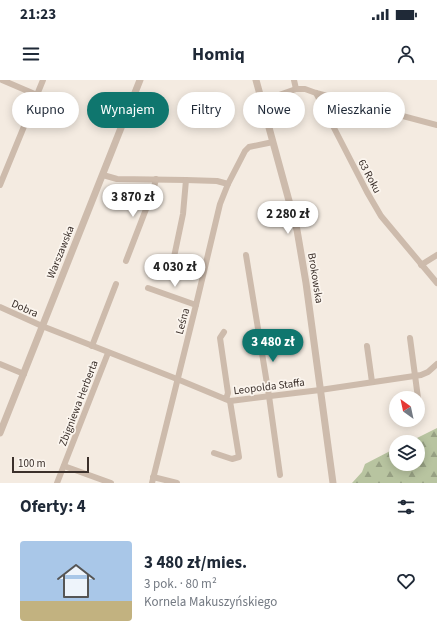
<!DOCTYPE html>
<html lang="pl">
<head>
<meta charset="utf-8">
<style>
	body { margin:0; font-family:"Source Sans 3",sans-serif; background:#f2f2f3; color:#1f2937; height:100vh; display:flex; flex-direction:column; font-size:15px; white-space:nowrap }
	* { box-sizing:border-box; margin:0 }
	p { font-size:13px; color:#747a83 }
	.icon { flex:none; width:22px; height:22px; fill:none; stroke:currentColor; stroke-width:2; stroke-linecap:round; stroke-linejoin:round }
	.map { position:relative; height:403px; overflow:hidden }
	.panel { display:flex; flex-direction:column; background:#fff; flex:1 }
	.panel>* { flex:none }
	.guide { position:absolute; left:12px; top:12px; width:413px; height:36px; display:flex; gap:8px }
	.needle { width:26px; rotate:327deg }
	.tools { position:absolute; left:389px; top:311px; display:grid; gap:8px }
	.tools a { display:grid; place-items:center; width:36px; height:36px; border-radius:50%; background:#fff; box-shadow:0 2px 10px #0003; font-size:20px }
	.scale { position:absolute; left:12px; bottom:10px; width:77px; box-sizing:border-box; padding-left:4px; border:2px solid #3b302b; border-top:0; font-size:11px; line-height:14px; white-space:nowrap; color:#3b302b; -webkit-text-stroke:3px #fbf5ee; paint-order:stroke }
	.price { position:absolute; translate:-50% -34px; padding:0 9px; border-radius:14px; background:#fff; color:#222; font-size:13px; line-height:26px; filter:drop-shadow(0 1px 2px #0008) }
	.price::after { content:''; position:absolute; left:50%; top:24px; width:12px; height:9px; margin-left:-6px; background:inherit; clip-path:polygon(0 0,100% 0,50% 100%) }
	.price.current { background:#0f766e; color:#fff }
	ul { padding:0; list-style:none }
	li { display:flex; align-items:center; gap:12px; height:100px; padding:0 20px }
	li+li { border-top:1px solid #e0e1e3 }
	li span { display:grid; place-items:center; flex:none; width:112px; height:80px; border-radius:4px; color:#555 }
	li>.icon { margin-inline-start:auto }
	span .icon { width:48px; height:48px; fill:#fffc; stroke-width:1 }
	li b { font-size:17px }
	h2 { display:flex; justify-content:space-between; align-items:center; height:48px; padding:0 20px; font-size:17px }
	.chip { padding:0 14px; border-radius:18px; background:#fff; box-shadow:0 2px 10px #0003; font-size:14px; line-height:36px }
	.chip.current { background:#0f766e; color:#fff }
	.status { display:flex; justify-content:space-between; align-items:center; height:28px; padding:0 20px; background:#fff; direction:ltr }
	.status svg { height:11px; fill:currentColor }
	header { display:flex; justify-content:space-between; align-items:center; height:52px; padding:0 20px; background:#fff; font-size:18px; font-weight:700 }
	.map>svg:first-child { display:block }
	.forest { fill:url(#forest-firs) }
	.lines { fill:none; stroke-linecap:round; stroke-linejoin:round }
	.minor { stroke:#cdbbac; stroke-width:6 }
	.tertiary { stroke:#cdbbac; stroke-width:7 }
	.labels { text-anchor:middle; stroke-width:3.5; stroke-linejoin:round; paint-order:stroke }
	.street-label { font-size:11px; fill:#3b302b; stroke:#fbf5ee }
</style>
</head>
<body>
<div class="status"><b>21:23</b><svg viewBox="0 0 49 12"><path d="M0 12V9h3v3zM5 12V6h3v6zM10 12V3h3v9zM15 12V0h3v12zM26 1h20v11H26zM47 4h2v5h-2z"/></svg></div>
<header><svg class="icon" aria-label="menu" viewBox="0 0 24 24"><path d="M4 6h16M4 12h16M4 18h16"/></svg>Homiq<svg class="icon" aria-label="person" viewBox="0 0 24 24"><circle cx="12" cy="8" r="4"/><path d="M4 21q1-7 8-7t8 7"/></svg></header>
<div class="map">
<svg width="437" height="403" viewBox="0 0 437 403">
	<defs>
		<pattern id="forest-firs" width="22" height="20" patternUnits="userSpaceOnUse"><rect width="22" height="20" fill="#b8c4a0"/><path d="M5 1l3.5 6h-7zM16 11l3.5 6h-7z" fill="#97a083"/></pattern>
	</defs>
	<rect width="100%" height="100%" fill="#f4ebe1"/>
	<polygon class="forest" points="437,348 437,403 352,403 362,392 365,384 396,368 396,384 418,384 418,362 409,362"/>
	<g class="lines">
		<g class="minor">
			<polyline points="2,0 37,15"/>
			<polyline points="294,0 296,9"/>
			<polyline points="316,13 367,112 381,136 437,203"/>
			<polyline points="262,21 296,9 305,9 316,13 437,45"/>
			<polyline points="103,95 117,99 186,100 217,101 228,104"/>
			<polyline points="0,105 43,0"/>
			<polyline points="246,175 269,316 280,395"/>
			<polyline points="174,177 183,134 186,100"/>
			<polyline points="126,181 153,111 156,99"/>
			<polyline points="421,185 437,175"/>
			<polyline points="148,208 196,225"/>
			<polyline points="0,227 42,246 177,299 230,321 320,310 421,295 428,292 437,284"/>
			<polyline points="224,252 220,258 228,313 226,319"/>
			<polyline points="410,258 418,318"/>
			<polyline points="92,266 116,204"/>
			<polyline points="367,266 372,302"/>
			<polyline points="0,284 24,294"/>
			<polyline points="418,321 419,333"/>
			<polyline points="214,373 232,379 239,377 230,321"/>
			<polyline points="64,386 111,403"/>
			<polyline points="153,397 177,403"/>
			<polyline points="57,403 108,273"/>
			<polyline points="152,403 196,225 220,124 228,104 245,71 249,67 273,62"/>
		</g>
		<g class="tertiary">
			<polyline points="256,0 297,150 306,203 333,403"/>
			<polyline points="0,353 140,0"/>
		</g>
	</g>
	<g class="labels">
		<g class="street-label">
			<text transform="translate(370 96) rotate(62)" y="4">63 Roku</text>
			<text transform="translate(60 172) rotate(-68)" y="4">Warszawska</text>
			<text transform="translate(316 198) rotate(81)" y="4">Brokowska</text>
			<text transform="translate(25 228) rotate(24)" y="4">Dobra</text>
			<text transform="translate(182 241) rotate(-75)" y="4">Leśna</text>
			<text transform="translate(269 306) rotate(-7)" y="4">Leopolda Staffa</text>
			<text transform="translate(78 323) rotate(-69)" y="4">Zbigniewa Herberta</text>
		</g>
	</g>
</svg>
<div class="tools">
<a><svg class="needle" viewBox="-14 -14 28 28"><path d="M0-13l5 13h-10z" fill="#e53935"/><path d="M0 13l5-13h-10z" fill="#747a83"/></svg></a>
<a><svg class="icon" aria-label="layers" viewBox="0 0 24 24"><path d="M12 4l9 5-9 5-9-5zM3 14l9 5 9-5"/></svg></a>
</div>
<div class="scale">100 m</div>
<b class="price" style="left:133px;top:138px">3 870 zł</b>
<b class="price" style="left:288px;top:155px">2 280 zł</b>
<b class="price" style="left:175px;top:208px">4 030 zł</b>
<b class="price current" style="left:273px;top:283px">3 480 zł</b>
<div class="guide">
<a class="chip">Kupno</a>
<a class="chip current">Wynajem</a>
<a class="chip">Filtry</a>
<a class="chip">Nowe</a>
<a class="chip">Mieszkanie</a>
</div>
</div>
<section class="panel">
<h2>Oferty: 4<svg class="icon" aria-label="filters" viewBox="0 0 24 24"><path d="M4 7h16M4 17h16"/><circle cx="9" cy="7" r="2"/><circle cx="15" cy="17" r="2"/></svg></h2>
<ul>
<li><span style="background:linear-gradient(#a9c7e8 75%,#c2b280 0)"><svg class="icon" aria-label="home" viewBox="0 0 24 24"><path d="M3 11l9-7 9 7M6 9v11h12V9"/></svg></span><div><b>3 480 zł/mies.</b><p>3 pok. · 80 m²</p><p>Kornela Makuszyńskiego</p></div><svg class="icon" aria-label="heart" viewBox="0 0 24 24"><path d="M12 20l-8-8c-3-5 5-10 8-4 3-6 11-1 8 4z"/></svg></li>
</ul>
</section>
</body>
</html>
